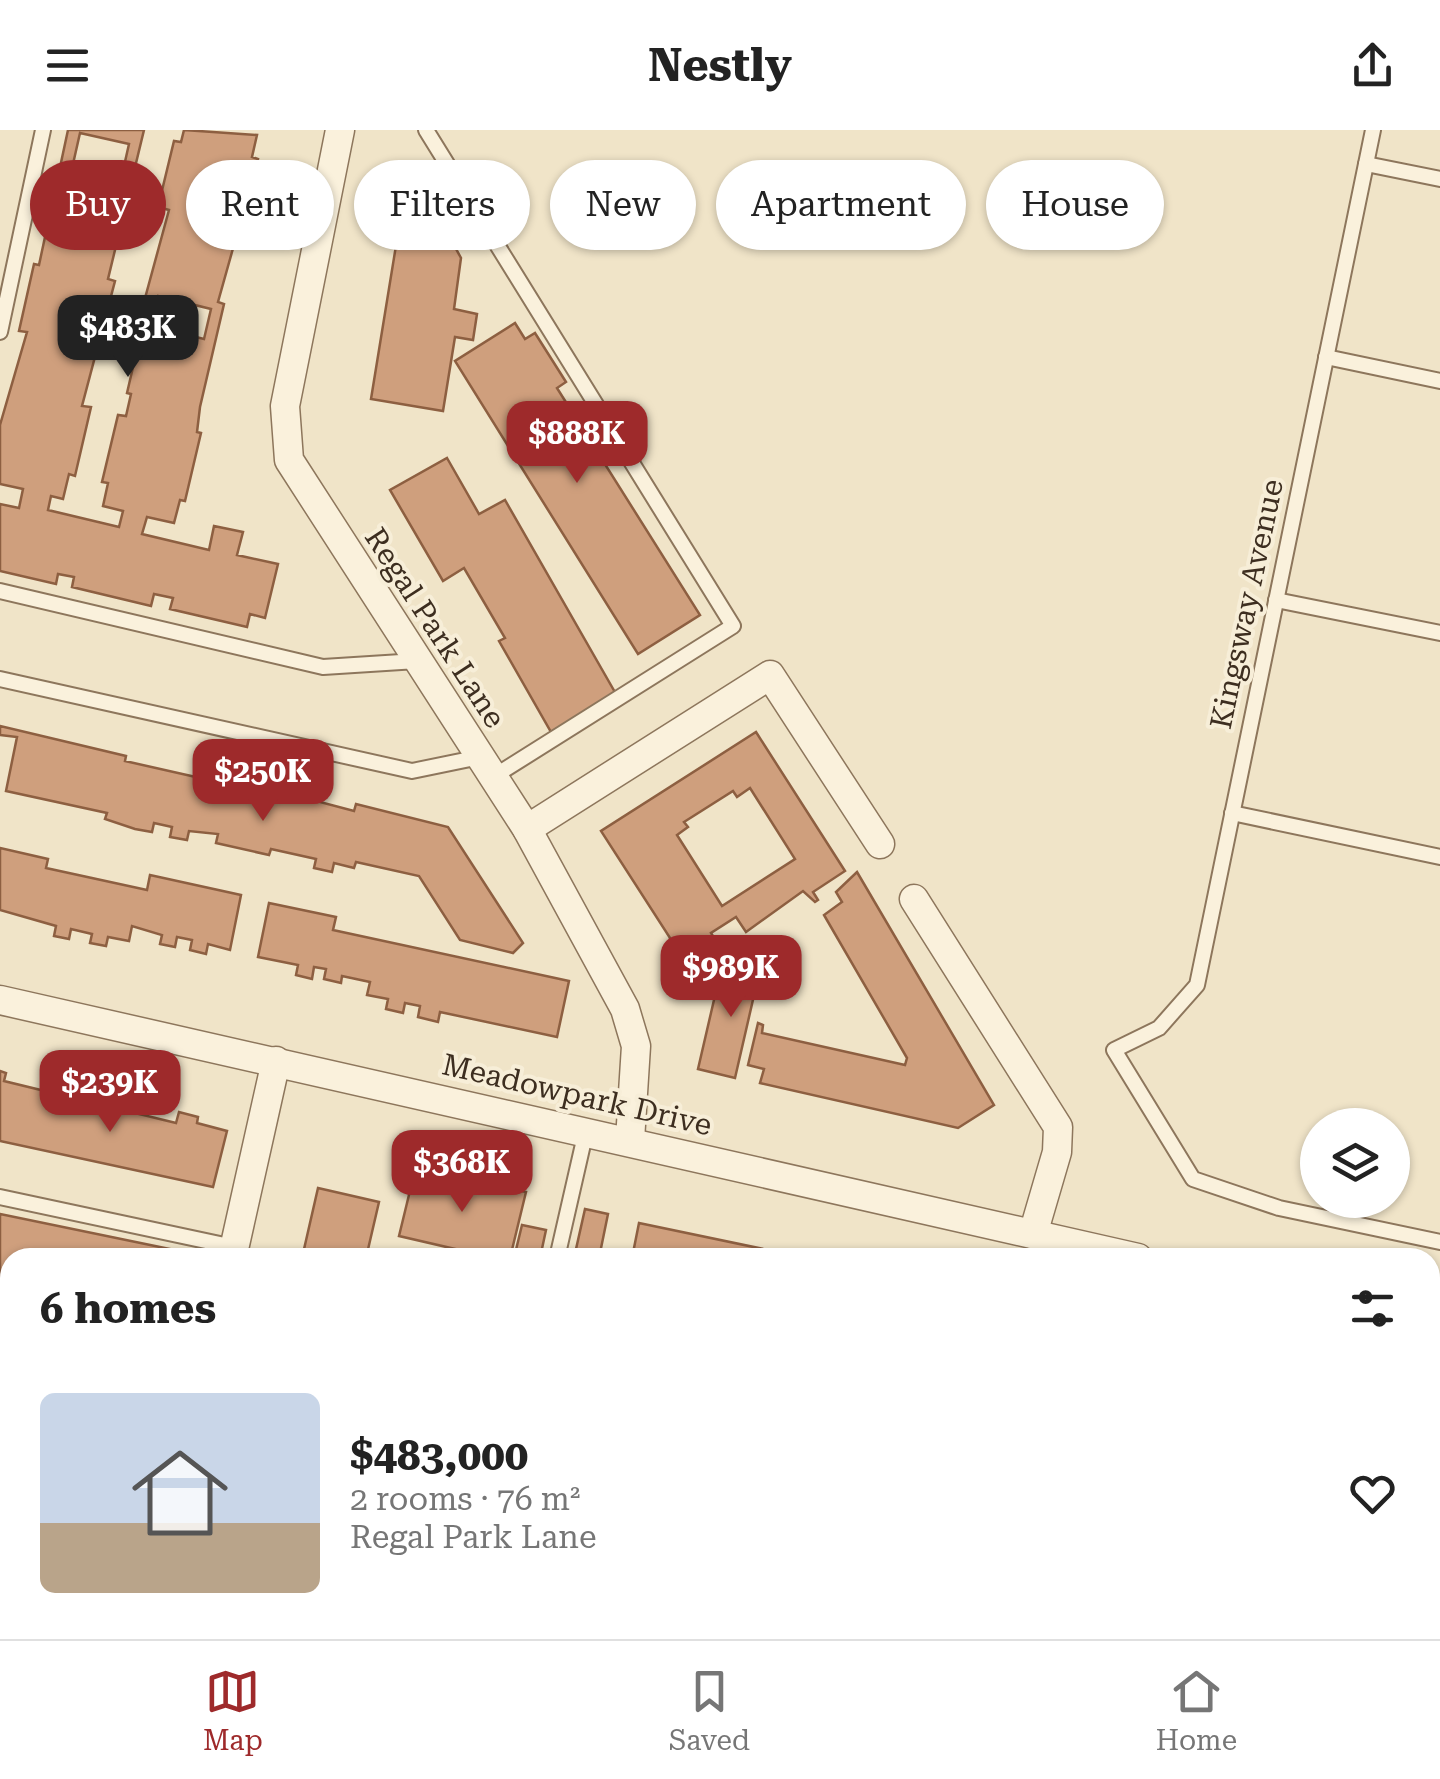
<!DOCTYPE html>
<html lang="en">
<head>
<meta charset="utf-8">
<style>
	body { margin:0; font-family:"Roboto Serif",serif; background:#f2f2f2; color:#222; height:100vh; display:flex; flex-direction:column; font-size:38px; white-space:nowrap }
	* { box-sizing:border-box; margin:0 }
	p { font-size:32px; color:#767676 }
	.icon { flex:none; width:55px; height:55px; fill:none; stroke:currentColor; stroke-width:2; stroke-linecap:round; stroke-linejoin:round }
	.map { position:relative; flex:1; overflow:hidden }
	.drawer { position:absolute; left:0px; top:1118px; width:1440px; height:392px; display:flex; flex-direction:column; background:#fff; border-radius:30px 30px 0 0; box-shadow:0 2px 8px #0004 }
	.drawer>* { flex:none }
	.top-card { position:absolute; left:30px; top:30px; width:1380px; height:90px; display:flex; gap:20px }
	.controls { position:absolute; left:1300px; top:978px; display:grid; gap:20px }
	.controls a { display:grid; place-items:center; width:110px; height:110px; border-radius:50%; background:#fff; box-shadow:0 2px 8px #0004; font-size:50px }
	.price { position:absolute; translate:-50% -85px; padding:0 22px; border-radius:20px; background:#9e2a2b; color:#fff; font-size:32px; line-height:65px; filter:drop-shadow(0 2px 5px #0008) }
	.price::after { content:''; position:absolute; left:50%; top:60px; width:30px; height:22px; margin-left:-15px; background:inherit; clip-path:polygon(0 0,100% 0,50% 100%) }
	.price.current { background:#222; color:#fff }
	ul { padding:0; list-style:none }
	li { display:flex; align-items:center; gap:30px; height:250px; padding:0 40px }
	li span { display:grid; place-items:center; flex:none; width:280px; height:200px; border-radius:15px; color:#555 }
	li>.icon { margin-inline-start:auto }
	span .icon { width:120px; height:120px; fill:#fffc; stroke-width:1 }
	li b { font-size:42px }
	h2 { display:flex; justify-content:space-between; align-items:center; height:120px; padding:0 40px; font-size:42px }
	.chip { padding:0 35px; border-radius:45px; background:#fff; box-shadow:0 2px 8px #0004; font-size:35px; line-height:90px }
	.chip.current { background:#9e2a2b; color:#fff }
	header { display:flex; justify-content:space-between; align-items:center; height:130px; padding:0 40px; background:#fff; font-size:45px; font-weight:700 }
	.tab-bar { display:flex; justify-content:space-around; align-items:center; height:140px; border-top:2px solid #e0e0e0; background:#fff; font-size:28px; color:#767676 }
	.tab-bar a { display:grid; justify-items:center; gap:5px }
	.tab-bar .current { color:#9e2a2b }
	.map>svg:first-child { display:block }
	.building { fill:#cf9f7d; stroke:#8d5f41; stroke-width:2.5; fill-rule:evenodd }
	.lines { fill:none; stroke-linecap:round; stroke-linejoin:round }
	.lane-casing { stroke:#8d765c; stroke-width:18 }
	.street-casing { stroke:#8d765c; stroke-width:31 }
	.lane { stroke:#faf1dc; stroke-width:14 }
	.street { stroke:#faf1dc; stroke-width:28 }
	.labels { text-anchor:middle; stroke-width:8; stroke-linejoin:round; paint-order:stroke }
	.street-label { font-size:30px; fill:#3d2e20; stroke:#f7eed8 }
</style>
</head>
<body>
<header><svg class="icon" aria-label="menu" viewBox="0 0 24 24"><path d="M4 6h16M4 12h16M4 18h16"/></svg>Nestly<svg class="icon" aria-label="share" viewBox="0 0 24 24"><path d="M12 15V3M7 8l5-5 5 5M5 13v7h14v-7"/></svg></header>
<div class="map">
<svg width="1440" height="1509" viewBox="0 0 1440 1509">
	<rect width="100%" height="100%" fill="#f0e4c8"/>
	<g class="building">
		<path d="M68 0H144L108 149 115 151 82 276 91 277 75 346 69 344 63 369 51 366 48 380 119 397 123 381 103 376 108 353 102 352 118 285 126 286 131 264 127 263 140 207 135 205 169 80 158 77 174 11 181 12 184 0 257 5 252 27 258 29 218 172 224 174 200 277 197 302 201 303 185 371 180 370 174 393 147 387 142 404 209 420 214 396 243 402 237 425 278 434 265 488 250 484 247 497 170 479 173 468 154 464 151 476 72 457 74 447 58 444 56 454 0 441V374L19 378 23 359 0 354V295L27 202 19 201 34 134 39 135ZM80 3 129 14 122 45 73 34ZM158 166 211 179 204 209 151 196Z"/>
		<polygon points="400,91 443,95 461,128 454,179 477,184 473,210 455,207 443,281 371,269"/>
		<polygon points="515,193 525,209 535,203 566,252 557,258 700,485 638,524 455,231"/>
		<polygon points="447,328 479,384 505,370 616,564 551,602 499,511 505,508 464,438 443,451 390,360"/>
		<polygon points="0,596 126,626 125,631 209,650 211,643 354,681 356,674 448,697 523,813 513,823 460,810 419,746 356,732 354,738 334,733 332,742 314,738 316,729 271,719 269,725 216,713 218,704 189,701 187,710 170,707 172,697 154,693 152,702 135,699 105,689 107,683 6,661 17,607 0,605"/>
		<path d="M756 602 845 741 813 762 818 770 815 772 803 761 746 802 736 787 711 803 721 819 690 839 601 701ZM750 658 795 729 722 776 677 705 688 697 684 692 733 661 737 667Z"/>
		<polygon points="0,718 48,729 46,738 147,760 150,745 241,765 230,820 208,814 206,824 190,820 192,810 177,807 175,817 160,814 162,805 132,796 129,811 108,807 106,816 90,813 92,804 71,799 69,809 54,806 56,796 0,780"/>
		<polygon points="857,742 994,975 958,998 760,953 764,939 748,935 758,893 763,895 762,903 905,935 907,928 824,785 842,772 836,762"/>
		<polygon points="269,773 336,787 333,800 569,851 557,907 440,882 438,892 418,887 420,876 405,873 403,883 386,879 388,869 367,865 370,852 342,846 341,853 324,849 326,839 314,837 312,849 296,845 298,835 258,827"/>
		<polygon points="747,834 774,840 770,855 755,861 735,948 698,939 720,844 743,849"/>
		<polygon points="0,941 6,943 4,951 176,993 179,982 198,987 197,993 227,1001 213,1057 0,1011"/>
		<polygon points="416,1036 526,1062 510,1128 452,1128 455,1119 399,1106"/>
		<polygon points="318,1058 379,1072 366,1128 302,1128"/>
		<polygon points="585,1079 608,1084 599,1128 574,1128"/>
		<polygon points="0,1084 189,1123 188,1128 10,1128 10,1155 0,1153"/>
		<polygon points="639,1093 773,1121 772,1128 632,1128"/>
		<polygon points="522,1095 546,1100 540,1128 514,1128"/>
		<polygon points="0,1168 10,1170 10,1245 4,1244 1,1252 9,1254 7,1264 0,1263"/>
		<polygon points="0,1413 10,1415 10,1468 0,1466"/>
		<polygon points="225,1500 286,1500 283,1509 223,1509"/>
		<polygon points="355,1500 431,1500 429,1509 353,1509"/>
		<polygon points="488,1500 515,1500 513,1509 486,1509"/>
		<polygon points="582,1500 729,1500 771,1509 580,1509"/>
		<polygon points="1061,1500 1068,1500 1108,1509 1059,1509"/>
		<polygon points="1270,1500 1335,1500 1333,1509 1260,1509"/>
		<polygon points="431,1502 455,1507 454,1509 430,1509"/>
	</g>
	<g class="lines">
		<g class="lane-casing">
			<g id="lane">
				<polyline points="426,0 733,496 493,647"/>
				<polyline points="1373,0 1197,855 1159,898 1114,920 1193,1049 1279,1078 1440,1112"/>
				<polyline points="1366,34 1440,49"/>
				<polyline points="0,202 43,0"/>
				<polyline points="1326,227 1440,251"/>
				<polyline points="0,461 323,537 417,531"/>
				<polyline points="1276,470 1440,503"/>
				<polyline points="0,549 412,641 480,627"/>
				<polyline points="1232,683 1440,727"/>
				<polyline points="0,1067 234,1117"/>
				<polyline points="557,1128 586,1001"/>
				<polyline points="822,1500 864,1509"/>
				<polyline points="471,1509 473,1500"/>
				<polyline points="526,1509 528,1500"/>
				<polyline points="1002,1509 1004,1500"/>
			</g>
		</g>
		<g class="street-casing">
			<g id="street">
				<polyline points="340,0 285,276 289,330 527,699 625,879 636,916 630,1010"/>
				<polyline points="527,699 770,545 880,714"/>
				<polyline points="914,769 1058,997 1057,1022 1033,1104"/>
				<polyline points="0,870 1138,1128"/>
				<polyline points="232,1128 276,931"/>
				<polyline points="1430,1197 1440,1199"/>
				<polyline points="146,1509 148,1500"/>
			</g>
		</g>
		<use href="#lane" class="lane"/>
		<use href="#street" class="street"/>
	</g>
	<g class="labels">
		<g class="street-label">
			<text transform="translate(1247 474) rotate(-78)" y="10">Kingsway Avenue</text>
			<text transform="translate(435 498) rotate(57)" y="10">Regal Park Lane</text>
			<text transform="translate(577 965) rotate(13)" y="10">Meadowpark Drive</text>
		</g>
	</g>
</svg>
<div class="controls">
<a><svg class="icon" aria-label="layers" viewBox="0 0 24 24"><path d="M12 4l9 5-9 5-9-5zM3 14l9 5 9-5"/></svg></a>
</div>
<b class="price current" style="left:128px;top:250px">$483K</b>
<b class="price" style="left:577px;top:356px">$888K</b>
<b class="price" style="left:263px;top:694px">$250K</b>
<b class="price" style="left:731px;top:890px">$989K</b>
<b class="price" style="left:110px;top:1005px">$239K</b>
<b class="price" style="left:462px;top:1085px">$368K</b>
<div class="top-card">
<a class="chip current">Buy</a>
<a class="chip">Rent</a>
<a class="chip">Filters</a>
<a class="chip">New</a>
<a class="chip">Apartment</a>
<a class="chip">House</a>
</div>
<section class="drawer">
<h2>6 homes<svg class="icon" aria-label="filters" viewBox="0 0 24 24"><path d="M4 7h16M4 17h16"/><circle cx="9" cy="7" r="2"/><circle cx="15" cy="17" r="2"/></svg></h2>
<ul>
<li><span style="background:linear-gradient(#c9d6e8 65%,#b9a48a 0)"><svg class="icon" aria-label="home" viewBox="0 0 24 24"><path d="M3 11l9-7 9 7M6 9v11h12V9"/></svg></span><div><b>$483,000</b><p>2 rooms · 76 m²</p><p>Regal Park Lane</p></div><svg class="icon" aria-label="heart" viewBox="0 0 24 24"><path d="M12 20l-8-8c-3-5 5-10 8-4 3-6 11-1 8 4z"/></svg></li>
</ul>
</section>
</div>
<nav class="tab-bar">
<a class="current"><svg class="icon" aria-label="map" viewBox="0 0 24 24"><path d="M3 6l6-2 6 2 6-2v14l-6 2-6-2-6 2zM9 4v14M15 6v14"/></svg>Map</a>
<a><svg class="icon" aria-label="saved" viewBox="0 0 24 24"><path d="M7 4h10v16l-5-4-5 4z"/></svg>Saved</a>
<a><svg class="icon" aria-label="home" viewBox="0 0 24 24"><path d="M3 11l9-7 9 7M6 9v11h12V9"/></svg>Home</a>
</nav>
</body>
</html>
